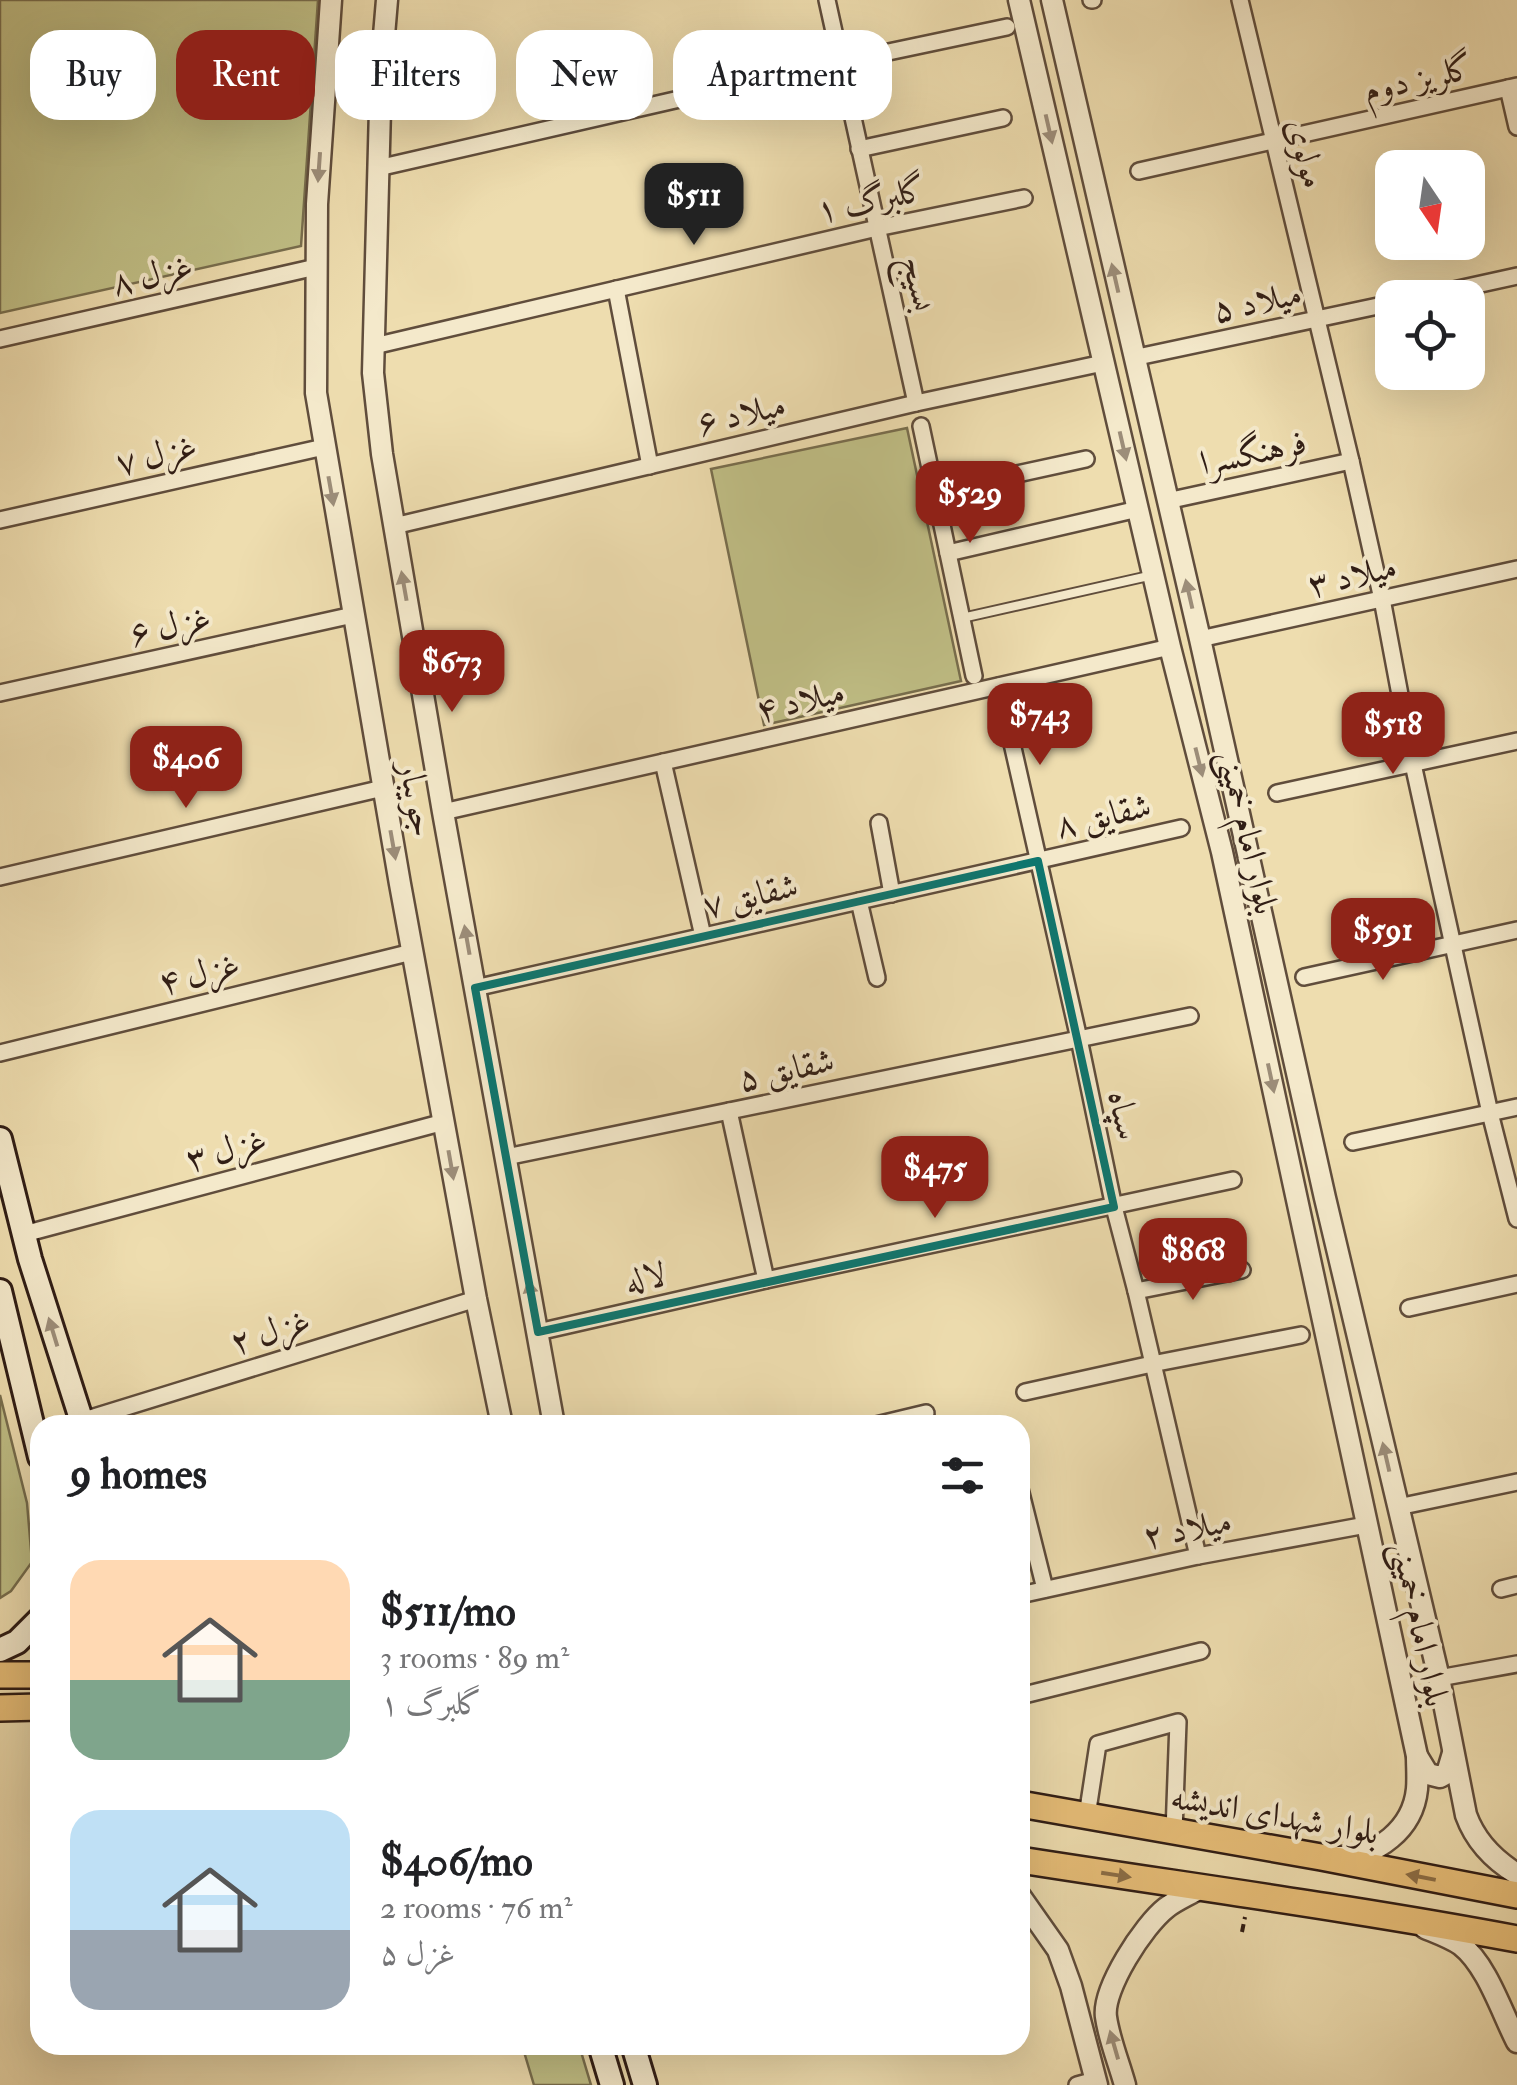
<!DOCTYPE html>
<html lang="en">
<head>
<meta charset="utf-8">
<style>
	body { margin:0; font-family:"IM FELL Double Pica",Amiri,serif; background:#f2f2f2; color:#202124; height:100vh; display:flex; flex-direction:column; font-size:38px; white-space:nowrap }
	* { box-sizing:border-box; margin:0 }
	p { font-size:32px; color:#757577 }
	.icon { flex:none; width:55px; height:55px; fill:none; stroke:currentColor; stroke-width:2; stroke-linecap:round; stroke-linejoin:round }
	.map { position:relative; flex:1; overflow:hidden }
	.side { position:absolute; left:30px; top:1415px; width:1000px; height:640px; display:flex; flex-direction:column; background:#fff; border-radius:30px; box-shadow:0 10px 40px #0002 }
	.side>* { flex:none }
	.banner { position:absolute; left:30px; top:30px; width:1000px; height:90px; display:flex; gap:20px }
	.needle { width:65px; rotate:167deg }
	.buttons { position:absolute; left:1375px; top:150px; display:grid; gap:20px }
	.buttons a { display:grid; place-items:center; width:110px; height:110px; border-radius:20px; background:#fff; box-shadow:0 10px 40px #0002; font-size:50px }
	.price { position:absolute; translate:-50% -85px; padding:0 22px; border-radius:20px; background:#8f2418; color:#fff; font-size:32px; line-height:65px; filter:drop-shadow(0 2px 5px #0008) }
	.price::after { content:''; position:absolute; left:50%; top:60px; width:30px; height:22px; margin-left:-15px; background:inherit; clip-path:polygon(0 0,100% 0,50% 100%) }
	.price.on { background:#222; color:#fff }
	ul { padding:0; list-style:none }
	li { display:flex; align-items:center; gap:30px; height:250px; padding:0 40px }
	li span { display:grid; place-items:center; flex:none; width:280px; height:200px; border-radius:30px; color:#555 }
	li>.icon { margin-inline-start:auto }
	span .icon { width:120px; height:120px; fill:#fffc; stroke-width:1 }
	li b { font-size:42px }
	h2 { display:flex; justify-content:space-between; align-items:center; height:120px; padding:0 40px; font-size:42px }
	.chip { padding:0 35px; border-radius:30px; background:#fff; box-shadow:0 10px 40px #0002; font-size:35px; line-height:90px }
	.chip.on { background:#8f2418; color:#fff }
	.map>svg:first-child { display:block }
	.green { fill:#c0bf86; stroke:#786e4e; stroke-width:2.5 }
	.lines { fill:none; stroke-linecap:round; stroke-linejoin:round }
	.service-casing { stroke:#604d3c; stroke-width:12 }
	.minor-casing { stroke:#604d3c; stroke-width:20 }
	.tertiary-casing { stroke:#604d3c; stroke-width:25 }
	.secondary-casing { stroke:#301d15; stroke-width:28 }
	.primary-casing { stroke:#301d15; stroke-width:30 }
	.path { stroke:#301d15; stroke-width:4; stroke-dasharray:8 5; stroke-linecap:butt }
	.service { stroke:#f4e9cb; stroke-width:8 }
	.minor { stroke:#f4e9cb; stroke-width:15 }
	.tertiary { stroke:#f4e9cb; stroke-width:20 }
	.secondary { stroke:#f4e9cb; stroke-width:22 }
	.primary { stroke:#e7be78; stroke-width:25 }
	.oneway { fill:#9c8d79 }
	.oneway2 { fill:#8c6e46 }
	.marked { fill:none; stroke:#0f766e; stroke-width:8; stroke-linejoin:round }
	.labels { text-anchor:middle; stroke-width:8; stroke-linejoin:round; paint-order:stroke }
	.street-label { font-size:35px; fill:#301d15; stroke:#f4e9cb }
</style>
</head>
<body>
<div class="map">
<svg width="1517" height="2085" viewBox="0 0 1517 2085">
	<rect width="100%" height="100%" fill="#eeddaf"/>
	<filter id="stains"><feTurbulence type="fractalNoise" baseFrequency=".002" numOctaves="4"/><feColorMatrix values="0 0 0 0 .2 0 0 0 0 .09 0 0 0 0 .02 0 0 0 .5 -.17"/></filter>
	<radialGradient id="worn" r=".72"><stop offset=".6" stop-color="#630" stop-opacity="0"/><stop offset="1" stop-color="#630" stop-opacity=".3"/></radialGradient>
	<g class="green">
		<polygon points="0,0 318,0 301,246 0,313"/>
		<polygon points="907,428 961,681 764,725 711,469"/>
		<polygon points="0,1395 27,1503 32,1562 11,1591 0,1598"/>
		<polygon points="522,2045 579,2045 591,2085 534,2085"/>
	</g>
	<g class="lines">
		<g class="service-casing">
			<polyline id="service" points="962,618 1153,575"/>
		</g>
		<g class="minor-casing">
			<g id="minor">
				<polyline points="827,0 916,403"/>
				<polyline points="1091,0 1093,0"/>
				<polyline points="1240,0 1351,461 1382,599 1413,764 1490,1113 1517,1219"/>
				<polyline points="1508,88 1517,127"/>
				<polyline points="859,149 1003,118"/>
				<polyline points="378,168 841,62 1007,27"/>
				<polyline points="1139,171 1517,86"/>
				<polyline points="616,289 650,466"/>
				<polyline points="1417,298 1517,276"/>
				<polyline points="0,339 316,267"/>
				<polyline points="374,346 877,228 1024,198"/>
				<polyline points="1133,358 1392,303"/>
				<polyline points="921,426 974,676"/>
				<polyline points="935,492 1086,459"/>
				<polyline points="1167,501 1351,461"/>
				<polyline points="0,520 324,447"/>
				<polyline points="394,526 916,403 1103,363"/>
				<polyline points="948,553 1138,509"/>
				<polyline points="1200,639 1517,569"/>
				<polyline points="999,686 1079,1039 1114,1207 1136,1291 1198,1556"/>
				<polyline points="0,693 353,615"/>
				<polyline points="663,762 703,936"/>
				<polyline points="1277,793 1517,741"/>
				<polyline points="443,812 1170,647"/>
				<polyline points="879,823 892,894"/>
				<polyline points="0,877 383,788"/>
				<polyline points="859,901 877,978"/>
				<polyline points="1304,977 1517,930"/>
				<polyline points="475,988 1181,828"/>
				<polyline points="0,1053 412,952"/>
				<polyline points="729,1111 766,1280"/>
				<polyline points="1353,1142 1517,1107"/>
				<polyline points="506,1157 1190,1016"/>
				<polyline points="24,1234 444,1122"/>
				<polyline points="1136,1291 1242,1270"/>
				<polyline points="1409,1308 1517,1284"/>
				<polyline points="538,1332 766,1280 1233,1180"/>
				<polyline points="1025,1392 1152,1364 1301,1335"/>
				<polyline points="81,1421 476,1299"/>
				<polyline points="876,1425 926,1413"/>
				<polyline points="1020,1489 1045,1589"/>
				<polyline points="1398,1507 1517,1482"/>
				<polyline points="1501,1589 1517,1585"/>
				<polyline points="1020,1595 1198,1556 1366,1525"/>
				<polyline points="1439,1678 1517,1664"/>
				<polyline points="1020,1696 1201,1651"/>
				<polyline points="1087,1816 1098,1744 1178,1722 1174,1832"/>
				<polyline points="1077,2085 1095,2080"/>
			</g>
		</g>
		<g class="tertiary-casing">
			<g id="tertiary">
				<polyline points="331,0 317,204 316,393 400,884 476,1299 502,1425"/>
				<polyline points="387,0 381,71 373,373 382,454 443,812 554,1425"/>
				<path d="M1019 0 1170 647 1222 852 1417 1756C1417 1767 1418 1778 1417 1789 1413 1829 1377 1857 1338 1857"/>
				<path d="M1052 0 1200 639 1325 1198 1439 1678 1466 1815C1475 1840 1494 1860 1517 1874"/>
				<polyline points="1417,1756 1428,1774 1440,1777 1447,1773 1453,1753"/>
				<polyline points="1020,1896 1058,1950 1071,1986 1097,2085"/>
				<path d="M1425 1928C1437 1933 1451 1938 1461 1945 1487 1965 1502 2013 1517 2042"/>
				<path d="M1125 2085C1119 2063 1109 2039 1106 2017 1102 1989 1144 1925 1166 1908 1176 1900 1189 1895 1200 1888"/>
			</g>
		</g>
		<g class="secondary-casing">
			<g id="secondary">
				<polyline points="0,1139 30,1259 83,1425"/>
				<polyline points="0,1291 40,1457"/>
				<polyline points="0,1650 17,1642 40,1619"/>
				<polyline points="600,2045 612,2085"/>
				<polyline points="633,2045 645,2085"/>
			</g>
		</g>
		<g class="primary-casing">
			<g id="primary">
				<polyline points="0,1675 40,1675"/>
				<polyline points="0,1708 40,1707"/>
				<polyline points="1020,1804 1321,1857 1517,1895"/>
				<path d="M1020 1860C1186 1886 1352 1908 1517 1939"/>
			</g>
		</g>
		<polyline class="path" points="1242,1932 1245,1917"/>
		<use href="#service" class="service"/>
		<use href="#minor" class="minor"/>
		<use href="#tertiary" class="tertiary"/>
		<use href="#secondary" class="secondary"/>
		<use href="#primary" class="primary"/>
	</g>
	<defs><path id="oneway-solid" d="M-6-.8H1V-3.2L6.5 0L1 3.2V.8H-6Z" transform="scale(2.5)"/></defs>
	<g class="oneway">
		<use href="#oneway-solid" transform="translate(1049 129) rotate(77)"/>
		<use href="#oneway-solid" transform="translate(319 167) rotate(94)"/>
		<use href="#oneway-solid" transform="translate(1115 278) rotate(-103)"/>
		<use href="#oneway-solid" transform="translate(1123 446) rotate(77)"/>
		<use href="#oneway-solid" transform="translate(331 491) rotate(80)"/>
		<use href="#oneway-solid" transform="translate(404 586) rotate(-100)"/>
		<use href="#oneway-solid" transform="translate(1189 594) rotate(-103)"/>
		<use href="#oneway-solid" transform="translate(1199 762) rotate(76)"/>
		<use href="#oneway-solid" transform="translate(393 845) rotate(80)"/>
		<use href="#oneway-solid" transform="translate(467 940) rotate(-100)"/>
		<use href="#oneway-solid" transform="translate(1271 1078) rotate(78)"/>
		<use href="#oneway-solid" transform="translate(451 1165) rotate(80)"/>
		<use href="#oneway-solid" transform="translate(531 1295) rotate(-100)"/>
		<use href="#oneway-solid" transform="translate(53 1332) rotate(-107)"/>
		<use href="#oneway-solid" transform="translate(1386 1457) rotate(-103)"/>
		<use href="#oneway-solid" transform="translate(1114 2045) rotate(-106)"/>
	</g>
	<g class="oneway2">
		<use href="#oneway-solid" transform="translate(1116 1875) rotate(9)"/>
		<use href="#oneway-solid" transform="translate(1421 1877) rotate(-169)"/>
	</g>
	<path class="marked" d="M1038 861 1114 1207 538 1332 475 988Z"/>
	<g class="labels">
		<g class="street-label">
			<text transform="translate(1418 78) rotate(-13)" y="12">گلریز دوم</text>
			<text transform="translate(1307 153) rotate(76)" y="12">مولوی</text>
			<text transform="translate(871 199) rotate(-12)" y="12">گلبرگ ۱</text>
			<text transform="translate(152 274) rotate(-13)" y="12">غزل ۸</text>
			<text transform="translate(920 283) rotate(78)" y="12">بسیج</text>
			<text transform="translate(1257 301) rotate(-12)" y="12">میلاد ۵</text>
			<text transform="translate(741 413) rotate(-13)" y="12">میلاد ۶</text>
			<text transform="translate(1253 452) rotate(-12)" y="12">فرهنگسرا</text>
			<text transform="translate(156 454) rotate(-13)" y="12">غزل ۷</text>
			<text transform="translate(1352 575) rotate(-13)" y="12">میلاد ۳</text>
			<text transform="translate(170 625) rotate(-12)" y="12">غزل ۶</text>
			<text transform="translate(800 700) rotate(-13)" y="12">میلاد ۴</text>
			<text transform="translate(418 799) rotate(80)" y="12">جویبار</text>
			<text transform="translate(1103 815) rotate(-13)" y="12">شقایق ۸</text>
			<text transform="translate(1249 832) rotate(77)" y="12">بلوار امام خمینی</text>
			<text transform="translate(750 895) rotate(-13)" y="12">شقایق ۷</text>
			<text transform="translate(199 973) rotate(-14)" y="12">غزل ۴</text>
			<text transform="translate(786 1069) rotate(-12)" y="12">شقایق ۵</text>
			<text transform="translate(1125 1115) rotate(78)" y="12">سپاه</text>
			<text transform="translate(226 1149) rotate(-15)" y="12">غزل ۳</text>
			<text transform="translate(645 1277) rotate(-13)" y="12">لاله</text>
			<text transform="translate(270 1331) rotate(-17)" y="12">غزل ۲</text>
			<text transform="translate(1187 1528) rotate(-11)" y="12">میلاد ۲</text>
			<text transform="translate(1421 1624) rotate(78)" y="12">بلوار امام خمینی</text>
			<text transform="translate(1275 1814) rotate(10)" y="12">بلوار شهدای اندیشه</text>
		</g>
	</g>
	<rect width="100%" height="100%" filter="url(#stains)"/>
	<rect width="100%" height="100%" fill="url(#worn)"/>
</svg>
<div class="buttons">
<a><svg class="needle" viewBox="-14 -14 28 28"><path d="M0-13l5 13h-10z" fill="#e53935"/><path d="M0 13l5-13h-10z" fill="#757577"/></svg></a>
<a><svg class="icon" aria-label="locate" viewBox="0 0 24 24"><circle cx="12" cy="12" r="6"/><path d="M12 2v4M12 18v4M2 12h4M18 12h4"/></svg></a>
</div>
<b class="price on" style="left:694px;top:248px">$511</b>
<b class="price" style="left:970px;top:546px">$529</b>
<b class="price" style="left:452px;top:715px">$673</b>
<b class="price" style="left:1040px;top:768px">$743</b>
<b class="price" style="left:1393px;top:777px">$518</b>
<b class="price" style="left:186px;top:811px">$406</b>
<b class="price" style="left:1383px;top:983px">$591</b>
<b class="price" style="left:935px;top:1221px">$475</b>
<b class="price" style="left:1193px;top:1303px">$868</b>
<div class="banner">
<a class="chip">Buy</a>
<a class="chip on">Rent</a>
<a class="chip">Filters</a>
<a class="chip">New</a>
<a class="chip">Apartment</a>
</div>
<section class="side">
<h2>9 homes<svg class="icon" aria-label="filters" viewBox="0 0 24 24"><path d="M4 7h16M4 17h16"/><circle cx="9" cy="7" r="2"/><circle cx="15" cy="17" r="2"/></svg></h2>
<ul>
<li><span style="background:linear-gradient(#ffd9b3 60%,#7fa58c 0)"><svg class="icon" aria-label="home" viewBox="0 0 24 24"><path d="M3 11l9-7 9 7M6 9v11h12V9"/></svg></span><div><b>$511/mo</b><p>3 rooms · 89 m²</p><p>گلبرگ ۱</p></div></li>
<li><span style="background:linear-gradient(#bfe0f5 60%,#9aa5b1 0)"><svg class="icon" aria-label="home" viewBox="0 0 24 24"><path d="M3 11l9-7 9 7M6 9v11h12V9"/></svg></span><div><b>$406/mo</b><p>2 rooms · 76 m²</p><p>غزل ۵</p></div></li>
</ul>
</section>
</div>
</body>
</html>
